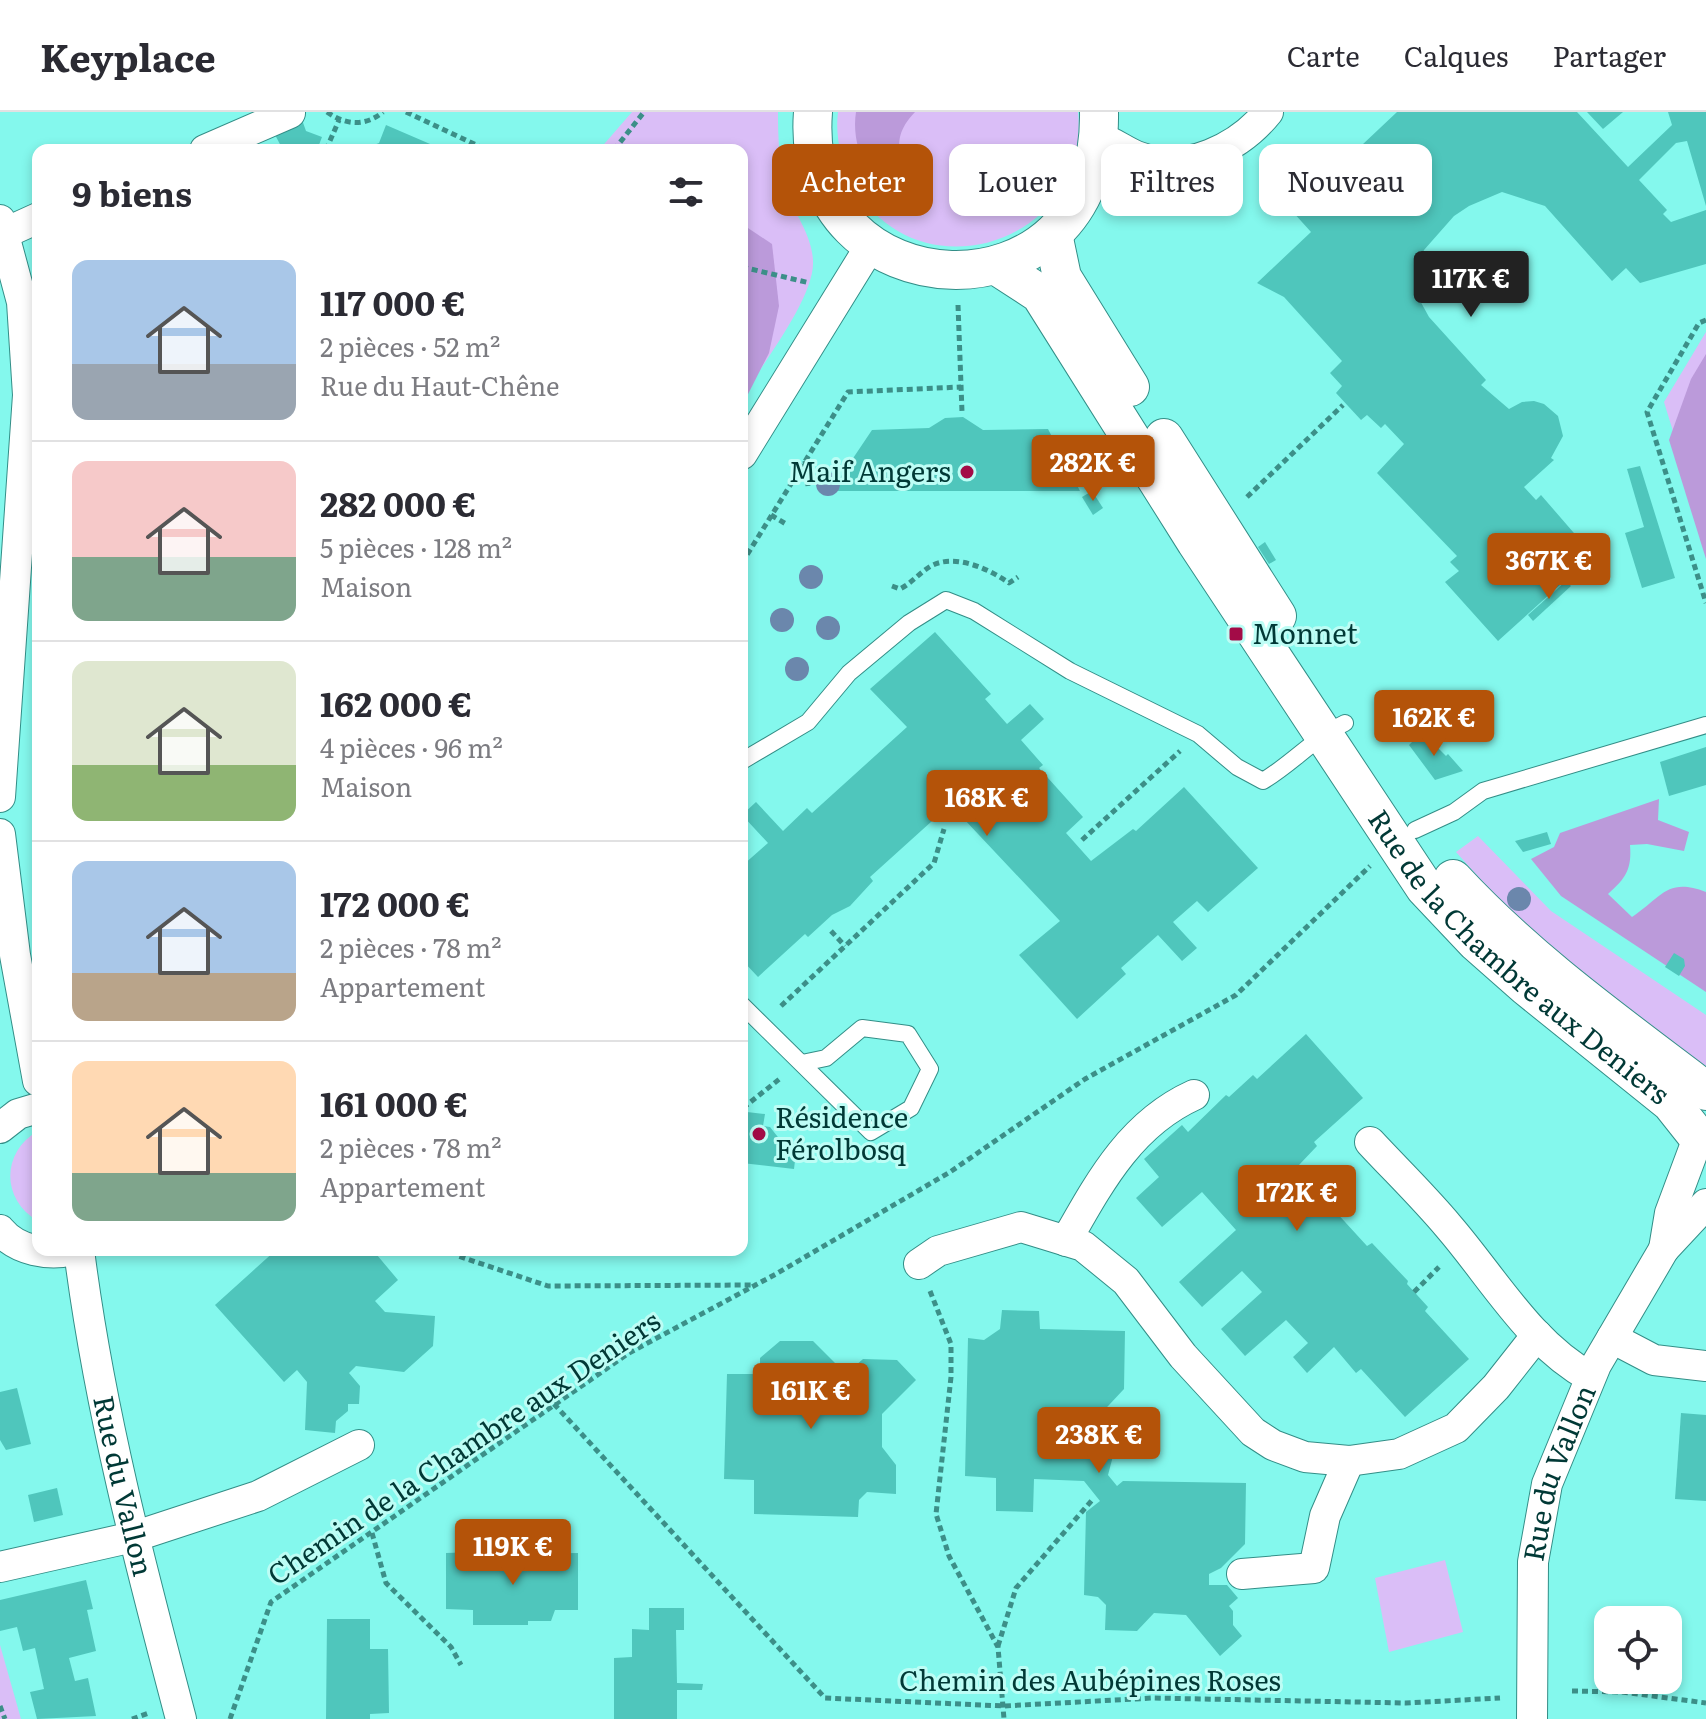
<!DOCTYPE html>
<html lang="fr">
<head>
<meta charset="utf-8">
<style>
	body { margin:0; font-family:Literata,serif; background:#f7f7f7; color:#2b2b33; height:100vh; display:flex; flex-direction:column; font-size:30px; white-space:nowrap }
	* { box-sizing:border-box; margin:0 }
	p { font-size:26px; color:#7c7c81 }
	.icon { flex:none; width:44px; height:44px; fill:none; stroke:currentColor; stroke-width:2; stroke-linecap:round; stroke-linejoin:round }
	.map { position:relative; flex:1; overflow:hidden }
	.panel { position:absolute; left:32px; top:32px; width:716px; height:1112px; display:flex; flex-direction:column; background:#fff; border-radius:16px; box-shadow:0 4px 12px #0003 }
	.panel>* { flex:none }
	.guide { position:absolute; left:772px; top:32px; width:760px; height:72px; display:flex; gap:16px }
	.tools { position:absolute; left:1594px; top:1494px; display:grid; gap:16px }
	.tools a { display:grid; place-items:center; width:88px; height:88px; border-radius:16px; background:#fff; box-shadow:0 4px 12px #0003; font-size:40px }
	.price { position:absolute; translate:-50% -68px; padding:0 18px; border-radius:8px; background:#b45309; color:#fff; font-size:26px; line-height:52px; filter:drop-shadow(0 2px 4px #0008) }
	.price::after { content:''; position:absolute; left:50%; top:48px; width:24px; height:18px; margin-left:-12px; background:inherit; clip-path:polygon(0 0,100% 0,50% 100%) }
	.price.current { background:#222; color:#fff }
	ul { padding:0; list-style:none }
	li { display:flex; align-items:center; gap:24px; height:200px; padding:0 40px }
	li+li { border-top:2px solid #e1e1e2 }
	li span { display:grid; place-items:center; flex:none; width:224px; height:160px; border-radius:16px; color:#555 }
	li>.icon { margin-inline-start:auto }
	span .icon { width:96px; height:96px; fill:#fffc; stroke-width:1 }
	li b { font-size:34px }
	h2 { display:flex; justify-content:space-between; align-items:center; height:96px; padding:0 40px; font-size:34px }
	.chip { padding:0 28px; border-radius:16px; background:#fff; box-shadow:0 4px 12px #0003; font-size:28px; line-height:72px }
	.chip.current { background:#b45309; color:#fff }
	header { display:flex; align-items:center; gap:48px; box-sizing:border-box; height:112px; padding:0 40px; background:#fff; border-bottom:2px solid #e1e1e2 }
	header strong { font-size:38px }
	nav { display:flex; gap:44px; margin-inline-start:auto; font-size:28px }
	.map>svg:first-child { display:block }
	.green { fill:#dabef7 }
	.forest { fill:#bb9ada }
	.building { fill:#4fc6bc }
	.lines { fill:none; stroke-linecap:round; stroke-linejoin:round }
	.service-casing { stroke:#338e87; stroke-width:18 }
	.minor-casing { stroke:#338e87; stroke-width:32 }
	.tertiary-casing { stroke:#338e87; stroke-width:40 }
	.path { stroke:#3c8f88; stroke-width:5; stroke-dasharray:6 4; stroke-linecap:butt }
	.service { stroke:#fff; stroke-width:16 }
	.minor { stroke:#fff; stroke-width:30 }
	.tertiary { stroke:#fff; stroke-width:38 }
	.tree { fill:#6b87ac }
	.poi-dot { fill:#a30b47; stroke:#bdfdf5; stroke-width:3 }
	.labels { text-anchor:middle; stroke-width:6; stroke-linejoin:round; paint-order:stroke }
	.poi-label { font-size:28px; fill:#013936; stroke:#bdfdf5; text-anchor:start }
	.street-label { font-size:28px; fill:#013936; stroke:#bdfdf5 }
</style>
</head>
<body>
<header>
<strong>Keyplace</strong>
<nav><a>Carte</a><a>Calques</a><a>Partager</a></nav>
</header>
<div class="map">
<svg width="1706" height="1607" viewBox="0 0 1706 1607">
	<rect width="100%" height="100%" fill="#84f8ed"/>
	<g class="green">
		<path d="M632 0H778C778 27 779 53 787 80 795 103 812 123 813 149 815 185 762 253 742 285V38H599Z"/>
		<path d="M838 0H1078C1092 132 914 188 852 70 841 49 835 25 838 0Z"/>
		<polygon points="1706,220 1706,427 1664,290"/>
		<path d="M1478 724 1551 799 1706 903V954C1612 900 1527 821 1456 740Z"/>
		<path d="M38 1019V1109C1 1088 1 1040 38 1019Z"/>
		<polygon points="1445,1448 1463,1520 1389,1540 1375,1466"/>
		<polygon points="0,1533 21,1607 0,1607"/>
	</g>
	<g class="forest">
		<path d="M856 0H915C882 34 913 52 901 84L893 86C866 69 851 31 856 0Z"/>
		<polygon points="742,112 772,132 779,194 769,241 742,294"/>
		<polygon points="1706,242 1706,447 1669,328 1691,267"/>
		<path d="M1659 687 1658 708 1689 720 1684 739 1647 732 1630 733C1632 757 1626 766 1608 782L1632 805C1662 785 1667 765 1706 780V880L1561 784 1531 747 1554 735 1560 721Z"/>
	</g>
	<g class="building">
		<polygon points="1397,0 1577,0 1628,55 1672,13 1668,0 1706,0 1706,94 1687,29 1676,31 1639,68 1667,98 1663,102 1671,110 1706,98 1706,152 1640,171 1626,156 1612,169 1545,94 1502,80 1469,94 1454,104 1424,138 1417,159 1418,185 1429,205 1486,268 1481,273 1509,297 1522,290 1534,289 1544,292 1558,304 1563,324 1551,346 1554,348 1524,375 1536,388 1541,383 1593,443 1498,529 1445,470 1459,459 1450,450 1457,444 1377,361 1404,332 1385,312 1381,316 1367,303 1361,308 1336,281 1342,274 1330,261 1342,249 1284,185 1257,171 1311,120 1292,99"/>
		<polygon points="1587,0 1623,0 1603,17"/>
		<polygon points="301,5 306,19 322,25 317,38 283,38 272,17"/>
		<polygon points="386,13 444,38 361,38 379,31"/>
		<polygon points="963,305 983,318 1048,317 1080,379 831,379 872,318 929,316 945,306"/>
		<polygon points="1640,354 1675,466 1642,476 1625,421 1644,415 1627,357"/>
		<polygon points="1092,379 1103,396 1093,403 1082,385"/>
		<polygon points="1265,430 1276,448 1269,452 1258,435"/>
		<polygon points="1566,469 1571,474 1533,509 1528,503"/>
		<polygon points="935,520 991,582 985,587 1007,612 1030,592 1044,607 1021,628 1043,653 1039,656 1083,705 1066,721 1091,749 1133,717 1136,719 1184,675 1258,756 1208,800 1197,789 1173,810 1197,836 1182,849 1158,823 1121,856 1126,862 1077,907 1019,843 1060,809 947,689 939,698 942,700 870,765 873,769 850,794 832,803 808,825 805,822 758,865 742,848 742,764 747,759 743,753 768,731 742,703 756,690 783,719 807,696 812,701 907,615 870,577"/>
		<polygon points="1422,620 1446,644 1448,642 1463,659 1435,668 1409,633"/>
		<polygon points="1706,635 1706,673 1669,684 1660,650"/>
		<polygon points="1547,720 1551,732 1523,740 1515,729"/>
		<polygon points="1674,841 1684,847 1685,854 1679,864 1665,855"/>
		<polygon points="1306,922 1363,986 1314,1030 1317,1034 1281,1072 1307,1101 1324,1087 1367,1134 1372,1131 1408,1169 1407,1172 1428,1195 1425,1199 1469,1247 1405,1305 1361,1257 1356,1261 1334,1235 1307,1261 1293,1245 1308,1231 1286,1208 1245,1244 1221,1217 1262,1180 1242,1159 1202,1195 1179,1170 1236,1118 1202,1080 1162,1115 1136,1086 1159,1065 1144,1047 1182,1013 1188,1020 1226,983 1229,985 1253,963 1257,967"/>
		<polygon points="747,1000 765,1002 763,1014 770,1015 781,1029 797,1032 794,1057 742,1051 742,1005"/>
		<polygon points="276,1138 382,1138 377,1143 398,1168 375,1189 385,1200 435,1204 433,1234 404,1260 356,1254 349,1261 360,1274 359,1292 348,1292 348,1299 336,1309 335,1321 305,1318 307,1270 297,1258 284,1270 215,1193"/>
		<polygon points="1002,1198 1039,1199 1040,1217 1125,1219 1124,1277 1094,1309 1088,1310 1087,1321 1104,1322 1120,1338 1113,1344 1108,1363 1117,1374 1123,1369 1246,1371 1245,1432 1221,1456 1209,1462 1209,1473 1227,1473 1238,1486 1229,1494 1233,1499 1233,1513 1242,1524 1220,1544 1186,1503 1154,1501 1137,1519 1105,1518 1106,1493 1098,1485 1084,1483 1086,1400 1100,1389 1084,1369 1034,1367 1033,1400 996,1399 996,1366 965,1364 968,1226 984,1228 1000,1217"/>
		<polygon points="780,1229 813,1229 846,1262 863,1247 897,1248 916,1268 882,1302 882,1335 896,1353 896,1382 867,1380 859,1388 858,1405 754,1402 754,1368 724,1367 727,1262 760,1262 760,1246"/>
		<polygon points="17,1276 31,1332 6,1338 0,1328 0,1280"/>
		<polygon points="1681,1301 1706,1303 1706,1389 1675,1387"/>
		<polygon points="57,1376 63,1403 34,1410 28,1383"/>
		<polygon points="474,1440 473,1457 500,1456 501,1442 578,1441 578,1498 555,1498 551,1509 528,1509 528,1513 473,1513 473,1498 446,1497 446,1441"/>
		<polygon points="86,1468 93,1497 87,1498 96,1539 69,1546 75,1569 88,1566 96,1604 37,1607 30,1580 44,1577 35,1536 23,1539 17,1515 0,1519 0,1488"/>
		<polygon points="649,1496 684,1496 684,1518 676,1518 677,1571 703,1572 702,1578 677,1578 677,1607 614,1607 614,1546 632,1545 632,1517 649,1518"/>
		<polygon points="327,1507 370,1507 370,1537 388,1537 389,1601 370,1602 370,1607 326,1607"/>
	</g>
	<g class="lines">
		<g class="service-casing">
			<g id="service">
				<path d="M742 649 808 610 849 561 909 511 946 488 974 499 1070 559 1198 622 1237 655 1263 669C1293 651 1314 626 1345 611"/>
				<polyline points="1415,718 1454,700 1483,679 1706,613"/>
				<polyline points="742,893 871,1020 911,996 930,957 908,922 862,916 826,946 802,951"/>
			</g>
		</g>
		<g class="minor-casing">
			<g id="minor">
				<path d="M1099 26C1114 30 1125 40 1139 45 1186 62 1239 36 1268 0"/>
				<polyline points="205,38 290,1"/>
				<polyline points="0,108 22,190 28,283 0,685"/>
				<polyline points="5,121 38,106"/>
				<polyline points="742,342 871,133"/>
				<polyline points="0,722 15,843 38,969"/>
				<polyline points="0,1016 18,1002 38,996"/>
				<path d="M1370 1030C1396 1058 1424 1085 1449 1115 1493 1166 1530 1232 1590 1265"/>
				<path d="M0 1118C17 1139 49 1144 74 1138"/>
				<path d="M1066 1129C1099 1071 1130 1012 1194 983"/>
				<polyline points="1664,1137 1670,1101 1695,1034"/>
				<path id="s1" d="M79 1138C99 1297 140 1452 181 1607"/>
				<polyline points="919,1152 938,1139 1021,1115 1083,1134 1126,1169 1183,1244 1253,1320 1273,1333 1305,1345 1349,1349 1399,1342 1456,1316 1496,1275 1537,1223"/>
				<polyline points="1612,1226 1654,1248 1706,1254"/>
				<polyline points="0,1455 133,1425 258,1384 359,1333"/>
				<polyline points="1242,1462 1314,1456 1325,1404 1349,1349"/>
				<path id="s2" d="M1532 1607 1533 1450 1547 1372 1596 1253 1664 1137 1706 1092"/>
			</g>
		</g>
		<g class="tertiary-casing">
			<g id="tertiary">
				<path d="M813 0C797 202 1103 219 1099 0"/>
				<polyline points="1053,122 1062,165 1130,275"/>
				<path id="s3" d="M997 154 1040 182 1196 430 1425 776 1476 830 1527 875 1671 991 1694 1020"/>
				<polyline points="1164,326 1277,504"/>
				<path d="M1453 767C1529 849 1618 912 1706 979"/>
			</g>
		</g>
		<g class="path">
			<path d="M327 0C345 13 365 15 383 0"/>
			<polyline points="406,0 487,38"/>
			<polyline points="326,38 339,8"/>
			<polyline points="614,38 644,0"/>
			<polyline points="742,155 810,171"/>
			<polyline points="958,193 962,300"/>
			<polyline points="1706,208 1699,211 1647,300 1706,491"/>
			<polyline points="805,349 808,374"/>
			<polyline points="1247,385 1343,293"/>
			<polyline points="771,403 786,412"/>
			<polyline points="742,451 848,280 961,275"/>
			<path d="M892 474 900 477C912 471 919 461 931 454 955 441 989 457 1009 471L1018 465"/>
			<polyline points="1082,728 1180,639"/>
			<polyline points="831,819 845,834"/>
			<polyline points="781,894 934,751 944,717"/>
			<polyline points="743,996 782,965"/>
			<polyline points="452,1138 458,1144 548,1174 755,1173"/>
			<polyline points="930,1179 951,1232 951,1265 936,1402 949,1444 998,1535 1004,1607"/>
			<polyline points="1414,1180 1439,1155"/>
			<polyline points="554,1292 825,1586 1004,1594 1153,1586 1406,1591 1500,1586"/>
			<polyline points="372,1421 386,1471 451,1535 461,1553"/>
			<polyline points="998,1534 1016,1476 1093,1387"/>
			<polyline points="1572,1579 1622,1580 1706,1591"/>
			<polyline points="0,1594 5,1607"/>
			<polyline points="132,1607 149,1601"/>
			<polyline points="230,1607 271,1490 629,1241 776,1162 950,1060 1085,967 1236,883 1370,754"/>
		</g>
		<use href="#service" class="service"/>
		<use href="#minor" class="minor"/>
		<use href="#tertiary" class="tertiary"/>
	</g>
	<g class="tree">
		<circle cx="828" cy="372" r="12"/>
		<circle cx="811" cy="465" r="12"/>
		<circle cx="782" cy="508" r="12"/>
		<circle cx="828" cy="516" r="12"/>
		<circle cx="797" cy="557" r="12"/>
		<circle cx="1519" cy="787" r="12"/>
	</g>
	<g class="poi-dot">
		<circle cx="967" cy="360" r="8"/>
		<rect x="1228" y="514" width="16" height="16" rx="4"/>
		<circle cx="759" cy="1022" r="8"/>
	</g>
	<g class="labels">
		<g class="poi-label">
			<text x="951" y="370" text-anchor="end">Maif Angers</text>
			<text x="1252" y="532">Monnet</text>
			<text x="775" y="1016">Résidence<tspan x="775" dy="32">Férolbosq</tspan></text>
		</g>
		<g class="street-label">
			<text dy="10" stroke="none"><textPath href="#s3" startOffset="874">Rue de la Chambre aux Deniers</textPath></text>
			<text transform="translate(464 1336) rotate(-34)" y="10">Chemin de la Chambre aux Deniers</text>
			<text dy="10" stroke="none"><textPath href="#s2" startOffset="250">Rue du Vallon</textPath></text>
			<text dy="10" stroke="none"><textPath href="#s1" startOffset="240">Rue du Vallon</textPath></text>
			<text x="1090" y="1579">Chemin des Aubépines Roses</text>
		</g>
	</g>
</svg>
<div class="tools">
<a><svg class="icon" aria-label="locate" viewBox="0 0 24 24"><circle cx="12" cy="12" r="6"/><path d="M12 2v4M12 18v4M2 12h4M18 12h4"/></svg></a>
</div>
<b class="price current" style="left:1471px;top:207px">117K €</b>
<b class="price" style="left:1093px;top:391px">282K €</b>
<b class="price" style="left:1549px;top:489px">367K €</b>
<b class="price" style="left:1434px;top:646px">162K €</b>
<b class="price" style="left:987px;top:726px">168K €</b>
<b class="price" style="left:1297px;top:1121px">172K €</b>
<b class="price" style="left:811px;top:1319px">161K €</b>
<b class="price" style="left:1099px;top:1363px">238K €</b>
<b class="price" style="left:513px;top:1475px">119K €</b>
<div class="guide">
<a class="chip current">Acheter</a>
<a class="chip">Louer</a>
<a class="chip">Filtres</a>
<a class="chip">Nouveau</a>
</div>
<section class="panel">
<h2>9 biens<svg class="icon" aria-label="filters" viewBox="0 0 24 24"><path d="M4 7h16M4 17h16"/><circle cx="9" cy="7" r="2"/><circle cx="15" cy="17" r="2"/></svg></h2>
<ul>
<li><span style="background:linear-gradient(#a9c7e8 65%,#9aa5b1 0)"><svg class="icon" aria-label="home" viewBox="0 0 24 24"><path d="M3 11l9-7 9 7M6 9v11h12V9"/></svg></span><div><b>117 000 €</b><p>2 pièces · 52 m²</p><p>Rue du Haut-Chêne</p></div></li>
<li><span style="background:linear-gradient(#f6c9c9 60%,#7fa58c 0)"><svg class="icon" aria-label="home" viewBox="0 0 24 24"><path d="M3 11l9-7 9 7M6 9v11h12V9"/></svg></span><div><b>282 000 €</b><p>5 pièces · 128 m²</p><p>Maison</p></div></li>
<li><span style="background:linear-gradient(#dfe7d0 65%,#8fb573 0)"><svg class="icon" aria-label="home" viewBox="0 0 24 24"><path d="M3 11l9-7 9 7M6 9v11h12V9"/></svg></span><div><b>162 000 €</b><p>4 pièces · 96 m²</p><p>Maison</p></div></li>
<li><span style="background:linear-gradient(#a9c7e8 70%,#b9a48a 0)"><svg class="icon" aria-label="home" viewBox="0 0 24 24"><path d="M3 11l9-7 9 7M6 9v11h12V9"/></svg></span><div><b>172 000 €</b><p>2 pièces · 78 m²</p><p>Appartement</p></div></li>
<li><span style="background:linear-gradient(#ffd9b3 70%,#7fa58c 0)"><svg class="icon" aria-label="home" viewBox="0 0 24 24"><path d="M3 11l9-7 9 7M6 9v11h12V9"/></svg></span><div><b>161 000 €</b><p>2 pièces · 78 m²</p><p>Appartement</p></div></li>
</ul>
</section>
</div>
</body>
</html>
